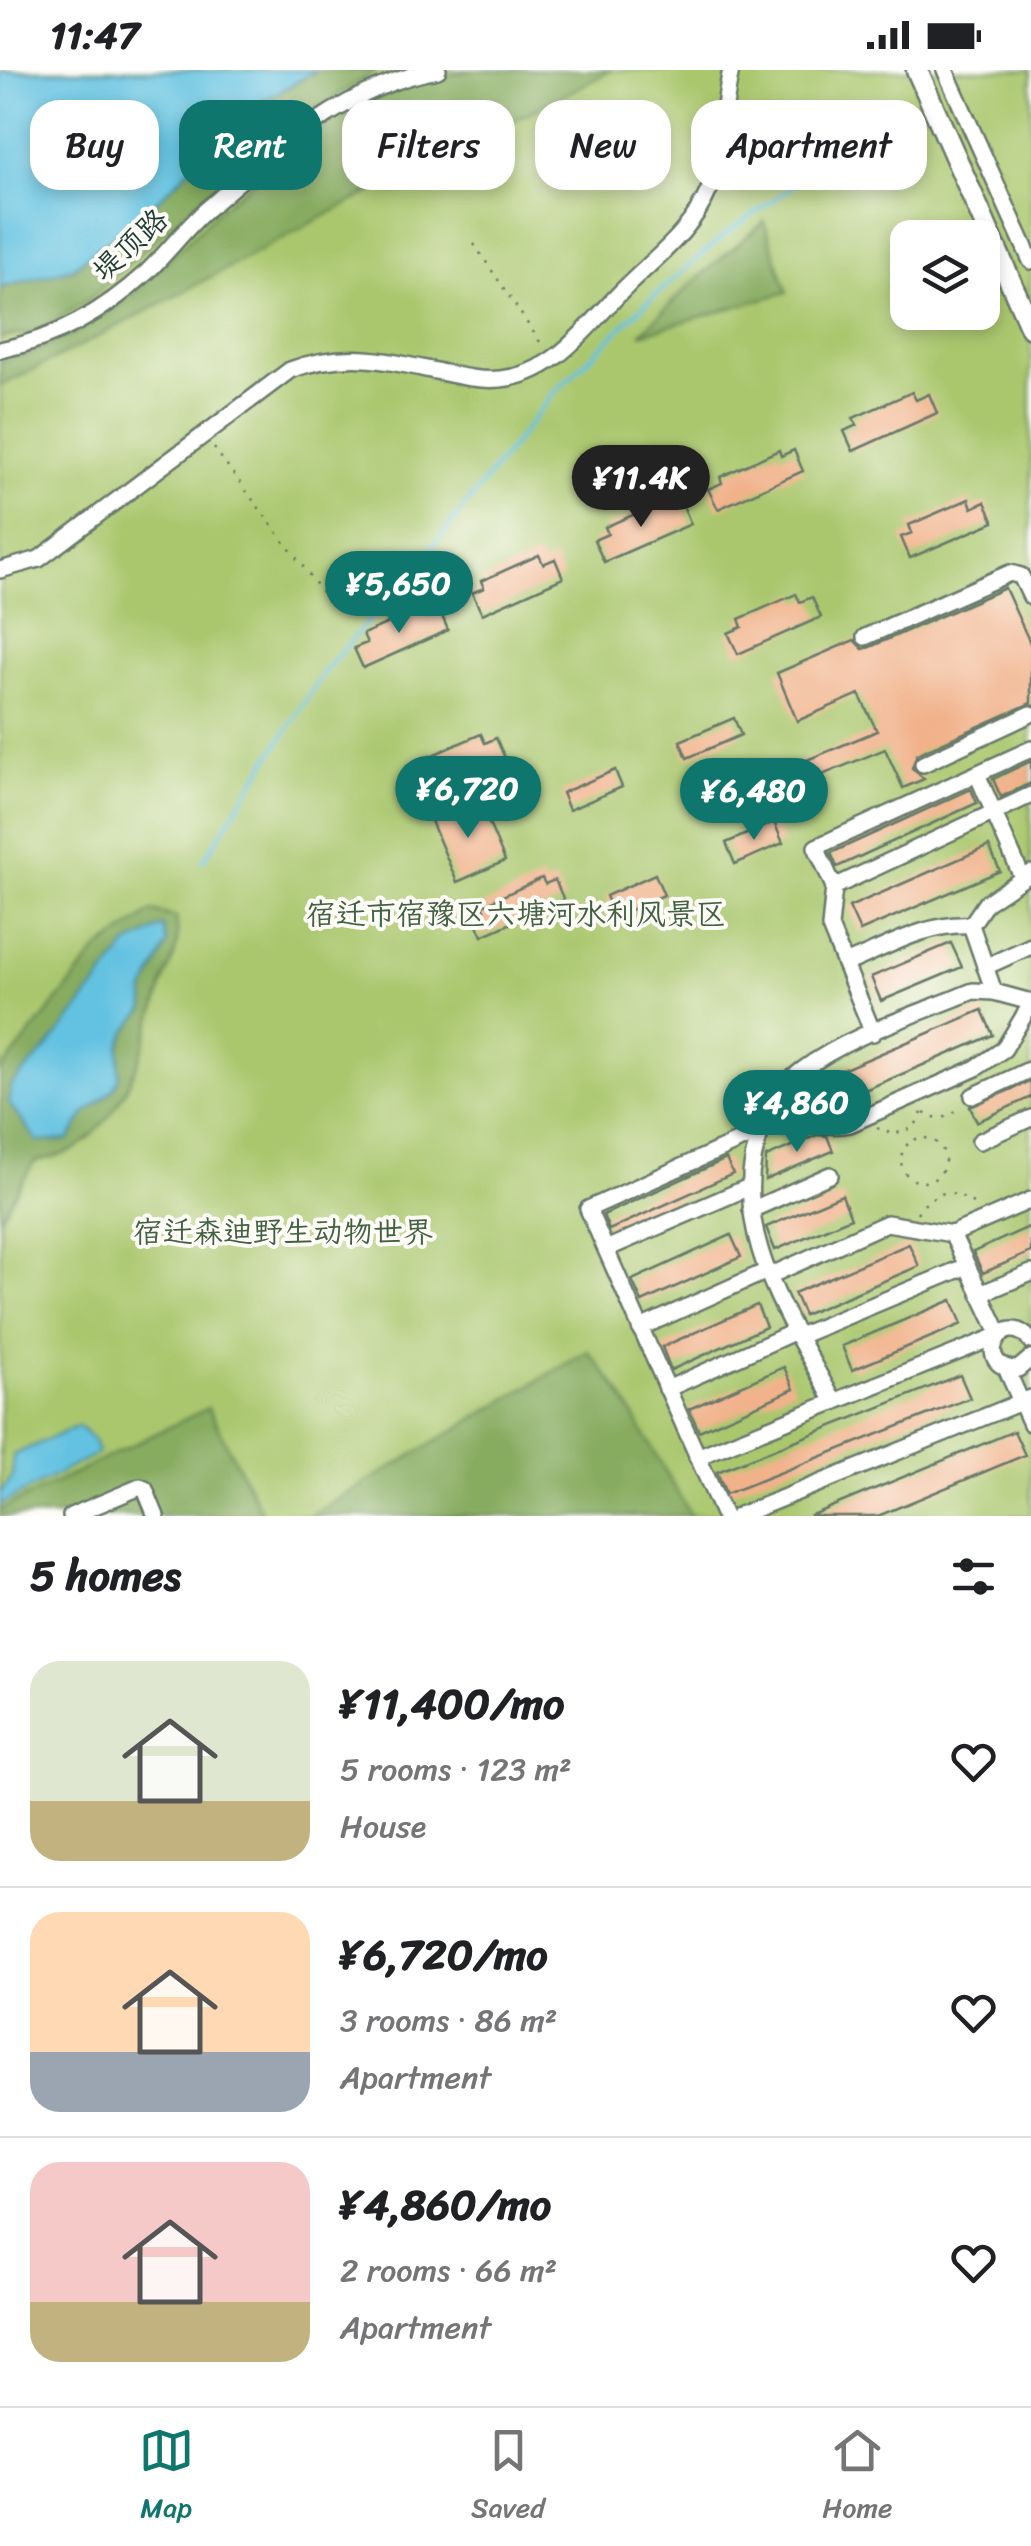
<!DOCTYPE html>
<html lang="en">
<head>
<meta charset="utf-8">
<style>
	body { margin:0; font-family:Sriracha,"LXGW WenKai TC",sans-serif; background:#f6f6f6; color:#202124; height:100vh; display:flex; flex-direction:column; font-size:38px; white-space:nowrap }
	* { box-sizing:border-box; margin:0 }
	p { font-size:32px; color:#757577 }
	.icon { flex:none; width:55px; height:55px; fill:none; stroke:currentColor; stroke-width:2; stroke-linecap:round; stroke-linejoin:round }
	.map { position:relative; height:1446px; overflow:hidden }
	.drawer { display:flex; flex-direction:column; background:#fff; flex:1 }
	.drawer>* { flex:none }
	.top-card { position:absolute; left:30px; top:30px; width:972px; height:90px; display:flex; gap:20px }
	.tools { position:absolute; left:890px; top:150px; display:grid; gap:20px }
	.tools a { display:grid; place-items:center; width:110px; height:110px; border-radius:20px; background:#fff; box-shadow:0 5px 15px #0003; font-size:50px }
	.price { position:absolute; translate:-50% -85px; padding:0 22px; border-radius:35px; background:#0f766e; color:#fff; font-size:32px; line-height:65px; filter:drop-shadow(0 2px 5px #0008) }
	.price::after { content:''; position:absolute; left:50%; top:60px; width:30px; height:22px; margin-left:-15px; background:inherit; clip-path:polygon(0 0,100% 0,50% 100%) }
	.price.selected { background:#222; color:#fff }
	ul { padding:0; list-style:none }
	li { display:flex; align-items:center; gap:30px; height:250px; padding:0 30px }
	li+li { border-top:2px solid #e0e0e0 }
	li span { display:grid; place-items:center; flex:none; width:280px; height:200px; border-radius:30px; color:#555 }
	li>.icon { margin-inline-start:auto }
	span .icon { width:120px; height:120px; fill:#fffc; stroke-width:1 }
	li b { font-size:42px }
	h2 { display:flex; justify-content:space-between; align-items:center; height:120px; padding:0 30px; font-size:42px }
	.tag { padding:0 35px; border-radius:30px; background:#fff; box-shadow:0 5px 15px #0003; font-size:35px; line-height:90px }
	.tag.selected { background:#0f766e; color:#fff }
	.status { display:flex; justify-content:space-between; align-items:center; height:70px; padding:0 50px; background:#fff; direction:ltr }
	.status svg { height:28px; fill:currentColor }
	.menu { display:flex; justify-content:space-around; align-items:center; height:140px; border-top:2px solid #e0e0e0; background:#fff; font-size:28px; color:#757577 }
	.menu a { display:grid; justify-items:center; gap:5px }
	.menu .selected { color:#0f766e }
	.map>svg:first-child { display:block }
	.green { fill:#aac76e; stroke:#648251; stroke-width:2.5; fill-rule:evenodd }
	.forest { fill:#87ac61; stroke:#53744a; stroke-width:2.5 }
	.water { fill:#63c2e1; stroke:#41808a; stroke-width:2.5 }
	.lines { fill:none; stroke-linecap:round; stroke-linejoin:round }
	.stream { stroke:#63c2e1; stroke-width:4 }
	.building { fill:#f1b28b }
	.minor-casing { stroke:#68796a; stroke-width:20 }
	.major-casing { stroke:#68796a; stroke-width:25 }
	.path { stroke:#68796a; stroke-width:2.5; stroke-dasharray:2.5 8; stroke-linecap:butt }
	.minor { stroke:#fff; stroke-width:15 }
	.major { stroke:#fff; stroke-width:20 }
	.labels { text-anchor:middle; stroke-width:8; stroke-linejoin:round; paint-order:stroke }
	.street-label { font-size:30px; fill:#1f3d34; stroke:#fdfcf7 }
	.park-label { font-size:30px; fill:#426042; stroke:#fdfcf7 }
</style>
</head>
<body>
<div class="status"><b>11:47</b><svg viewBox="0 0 49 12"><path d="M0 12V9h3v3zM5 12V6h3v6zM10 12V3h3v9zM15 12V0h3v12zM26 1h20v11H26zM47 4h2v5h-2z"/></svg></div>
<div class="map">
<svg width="1031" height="1446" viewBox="0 0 1031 1446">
	<rect width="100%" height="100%" fill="#fdfcf7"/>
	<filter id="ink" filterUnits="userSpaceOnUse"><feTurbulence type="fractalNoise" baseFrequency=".01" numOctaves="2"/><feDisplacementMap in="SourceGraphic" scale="20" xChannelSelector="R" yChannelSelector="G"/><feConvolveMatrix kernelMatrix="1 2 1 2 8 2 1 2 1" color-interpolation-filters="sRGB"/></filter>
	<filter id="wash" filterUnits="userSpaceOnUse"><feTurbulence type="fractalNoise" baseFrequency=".0048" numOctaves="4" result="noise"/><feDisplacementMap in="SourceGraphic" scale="40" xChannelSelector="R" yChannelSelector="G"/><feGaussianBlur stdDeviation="2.25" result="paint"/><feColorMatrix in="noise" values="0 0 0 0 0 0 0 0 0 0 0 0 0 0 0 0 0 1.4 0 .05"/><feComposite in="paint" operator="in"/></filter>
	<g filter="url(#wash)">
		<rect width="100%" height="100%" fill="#f0e8ce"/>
		<path class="green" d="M0 0H1031V1446H0ZM908 168H982V242H908Z"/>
		<g class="forest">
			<polygon points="317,0 378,0 317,38 250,85 92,227 41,261 0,268 0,218 73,198 155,133 253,37"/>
			<path d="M475 0H612C508 55 402 105 298 160 199 213 101 267 0 316V291L28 284 77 262 134 225 220 138 345 40 419 11Z"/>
			<polygon points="764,152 787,222 640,264 691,214"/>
			<path d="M152 841 176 847C181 886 171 886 161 921 144 977 129 1040 78 1077 67 1085 47 1088 34 1092L0 1148V1002L97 881Z"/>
			<polygon points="588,1281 620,1322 691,1446 310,1446"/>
			<polygon points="208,1338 264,1446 0,1446 0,1440"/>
		</g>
		<g class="water">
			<polygon points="317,0 253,37 155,133 73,198 0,218 0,1"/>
			<polygon points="163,856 167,874 145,921 145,939 127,961 120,976 119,1008 112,1021 85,1044 69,1070 38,1072 9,1034 11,1016 49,976 128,875"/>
			<polygon points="78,1356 94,1370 98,1383 0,1435 0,1423 12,1407 13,1385"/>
		</g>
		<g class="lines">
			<polyline class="stream" points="203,791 324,602 442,465 553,324 642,237 722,167 894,43"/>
		</g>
		<g id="blocks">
			<g class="building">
				<polygon points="912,322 916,330 929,324 937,343 853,381 844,361 857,355 853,348"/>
				<polygon points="779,380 781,386 794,380 803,401 718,439 708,419 722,413 720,407"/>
				<polygon points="969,429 972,438 985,432 994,452 910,488 901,467 912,463 909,455"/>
				<polygon points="665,431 669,438 682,433 691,454 604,492 594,470 608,464 605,457"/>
				<polygon points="539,485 543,494 555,489 563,508 482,544 472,523 484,518 481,511"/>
				<polygon points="1005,518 1031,575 1031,633 917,684 912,698 924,709 903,718 885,679 798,715 790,697 877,661 859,624 797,651 777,603 854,570 863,579 870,577"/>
				<polygon points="796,524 800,532 812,527 821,547 738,584 728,563 742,557 739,549"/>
				<polygon points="423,538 427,547 440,541 448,560 363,598 354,578 367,573 363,564"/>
				<polygon points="734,648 741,665 687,688 680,671"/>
				<polygon points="481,664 485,673 496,668 505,688 422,725 413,704 425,699 421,690"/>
				<polygon points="1031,691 1031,713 1001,727 993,709"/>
				<polygon points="615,700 622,717 569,740 562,723"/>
				<polygon points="971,719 977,733 837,797 831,783"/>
				<polygon points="479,730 505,791 457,812 431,751"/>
				<polygon points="774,752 783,773 735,794 726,773"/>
				<polygon points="989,776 1000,801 860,861 849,837"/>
				<polygon points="655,804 664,825 615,847 606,826"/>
				<polygon points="542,808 545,814 555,810 564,830 482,866 473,846 485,840 483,835"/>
				<polygon points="951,873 962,897 881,931 871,907"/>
				<polygon points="982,940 993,965 823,1038 812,1013"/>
				<polygon points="1031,1011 1031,1027 977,1052 970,1037"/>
				<polygon points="817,1065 827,1066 833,1081 765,1110 766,1087"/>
				<polygon points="726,1089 733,1104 609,1160 603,1145"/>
				<polygon points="842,1125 851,1148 775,1180 766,1157"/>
				<polygon points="1031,1156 1031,1182 983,1203 973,1182"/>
				<polygon points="731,1165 741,1187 642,1232 632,1210"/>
				<polygon points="909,1174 919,1196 804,1245 794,1223"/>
				<polygon points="952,1230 962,1254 852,1300 842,1276"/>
				<polygon points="757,1235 766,1257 671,1300 662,1277"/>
				<polygon points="784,1297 794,1319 699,1361 689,1339"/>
				<polygon points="960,1305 970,1328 726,1424 717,1402"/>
				<polygon points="1014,1361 1025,1385 878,1446 809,1446"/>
			</g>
		</g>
	</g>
	<g filter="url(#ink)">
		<use href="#blocks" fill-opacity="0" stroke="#68796a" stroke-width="2.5"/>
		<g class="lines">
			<g class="minor-casing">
				<g id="minor">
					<polyline points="945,0 1031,191"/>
					<path d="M0 280C58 268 103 242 147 202 167 183 184 160 205 141 273 82 347 15 438 0"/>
					<path d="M0 500 39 489 290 300C346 280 384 290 440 302 459 306 480 311 500 309 557 304 589 253 626 217 657 186 691 162 709 120 722 87 723 36 731 0"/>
					<polyline points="865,567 1010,503 1021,506 1031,527"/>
					<polyline points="923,694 1031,644"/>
					<polyline points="977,704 1022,807"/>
					<polyline points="834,817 1031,725"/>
					<path d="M845 894C885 878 927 852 971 855"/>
					<polyline points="985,897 1031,876"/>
					<polyline points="994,922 971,855 986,833 1031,803"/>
					<polyline points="873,963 830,857 834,817 816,777 1031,679"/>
					<polyline points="973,1026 1031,999"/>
					<path d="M771 1037C797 1048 822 1060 850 1054L976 998 1004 979 1031 934"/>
					<polyline points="980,1071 1031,1048"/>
					<polyline points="751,1140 830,1105"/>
					<polyline points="606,1179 749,1117"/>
					<polyline points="769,1206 887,1153 952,1164 1031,1130"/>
					<polyline points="980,1224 1031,1203"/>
					<polyline points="640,1258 767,1201"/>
					<polyline points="799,1266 967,1196"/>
					<path d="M1031 1271C1002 1235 970 1299 1018 1299L1031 1288"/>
					<polyline points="1006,1298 1031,1354"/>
					<polyline points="667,1319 796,1261"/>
					<path d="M834 1332C790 1249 722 1153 763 1056 772 1035 782 1015 801 1001 851 964 916 945 973 921L994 922 1031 932"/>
					<polyline points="697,1387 1000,1265 952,1164"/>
					<polyline points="71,1446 140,1417 145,1419 156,1446"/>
					<polyline points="724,1446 588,1139 761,1061"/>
					<polyline points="738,1446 1031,1328"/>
				</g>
			</g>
			<g class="major-casing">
				<polyline id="major" points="917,0 1031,258"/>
			</g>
			<g class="path">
				<polyline points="474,174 542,275"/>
				<polyline points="214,378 331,534"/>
				<path d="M924 1043C939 1051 948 1049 960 1037"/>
				<path d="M877 1058C897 1069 919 1061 923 1038"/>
				<circle cx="923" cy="1090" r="22"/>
				<path d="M917 1143C936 1118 951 1118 976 1135"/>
			</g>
			<use href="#minor" class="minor"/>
			<use href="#major" class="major"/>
		</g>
	</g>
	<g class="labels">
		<g class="street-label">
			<text transform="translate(130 175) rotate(-43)" y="10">堤顶路</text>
		</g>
		<g class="park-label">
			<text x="516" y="854">宿迁市宿豫区六塘河水利风景区</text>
			<text x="283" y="1172">宿迁森迪野生动物世界</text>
		</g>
	</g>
</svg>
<div class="tools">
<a><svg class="icon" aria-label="layers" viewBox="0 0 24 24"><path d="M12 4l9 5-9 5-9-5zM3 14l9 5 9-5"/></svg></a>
</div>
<b class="price selected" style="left:641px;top:460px">¥11.4K</b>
<b class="price" style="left:399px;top:566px">¥5,650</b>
<b class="price" style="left:468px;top:771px">¥6,720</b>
<b class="price" style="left:754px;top:773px">¥6,480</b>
<b class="price" style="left:797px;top:1085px">¥4,860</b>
<div class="top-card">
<a class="tag">Buy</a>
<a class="tag selected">Rent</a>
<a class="tag">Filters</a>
<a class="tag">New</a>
<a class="tag">Apartment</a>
</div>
</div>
<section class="drawer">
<h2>5 homes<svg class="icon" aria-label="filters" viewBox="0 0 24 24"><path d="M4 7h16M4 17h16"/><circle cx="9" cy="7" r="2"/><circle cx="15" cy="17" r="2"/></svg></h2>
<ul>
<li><span style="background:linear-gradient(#dfe7d0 70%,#c2b280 0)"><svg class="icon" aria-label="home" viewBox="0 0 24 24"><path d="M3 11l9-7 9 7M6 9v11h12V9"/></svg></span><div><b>¥11,400/mo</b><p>5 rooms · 123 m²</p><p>House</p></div><svg class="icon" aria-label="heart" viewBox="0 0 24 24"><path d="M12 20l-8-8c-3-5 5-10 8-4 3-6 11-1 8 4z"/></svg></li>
<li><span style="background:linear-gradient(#ffd9b3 70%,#9aa5b1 0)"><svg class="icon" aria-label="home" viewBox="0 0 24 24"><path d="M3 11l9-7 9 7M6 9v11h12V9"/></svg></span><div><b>¥6,720/mo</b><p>3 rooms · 86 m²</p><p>Apartment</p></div><svg class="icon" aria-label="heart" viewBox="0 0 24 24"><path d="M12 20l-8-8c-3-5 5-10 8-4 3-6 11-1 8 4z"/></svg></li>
<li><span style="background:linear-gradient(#f6c9c9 70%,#c2b280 0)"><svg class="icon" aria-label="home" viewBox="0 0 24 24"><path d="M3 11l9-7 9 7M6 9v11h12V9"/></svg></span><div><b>¥4,860/mo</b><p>2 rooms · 66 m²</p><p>Apartment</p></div><svg class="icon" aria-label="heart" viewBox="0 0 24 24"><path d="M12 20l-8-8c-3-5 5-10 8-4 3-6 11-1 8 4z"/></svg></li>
</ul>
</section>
<nav class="menu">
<a class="selected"><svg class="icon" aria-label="map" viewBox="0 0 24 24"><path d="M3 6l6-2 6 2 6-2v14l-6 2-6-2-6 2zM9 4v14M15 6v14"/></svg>Map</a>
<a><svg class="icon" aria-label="saved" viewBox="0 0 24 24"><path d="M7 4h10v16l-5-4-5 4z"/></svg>Saved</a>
<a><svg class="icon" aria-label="home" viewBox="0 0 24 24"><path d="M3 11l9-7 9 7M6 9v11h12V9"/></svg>Home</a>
</nav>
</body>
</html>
